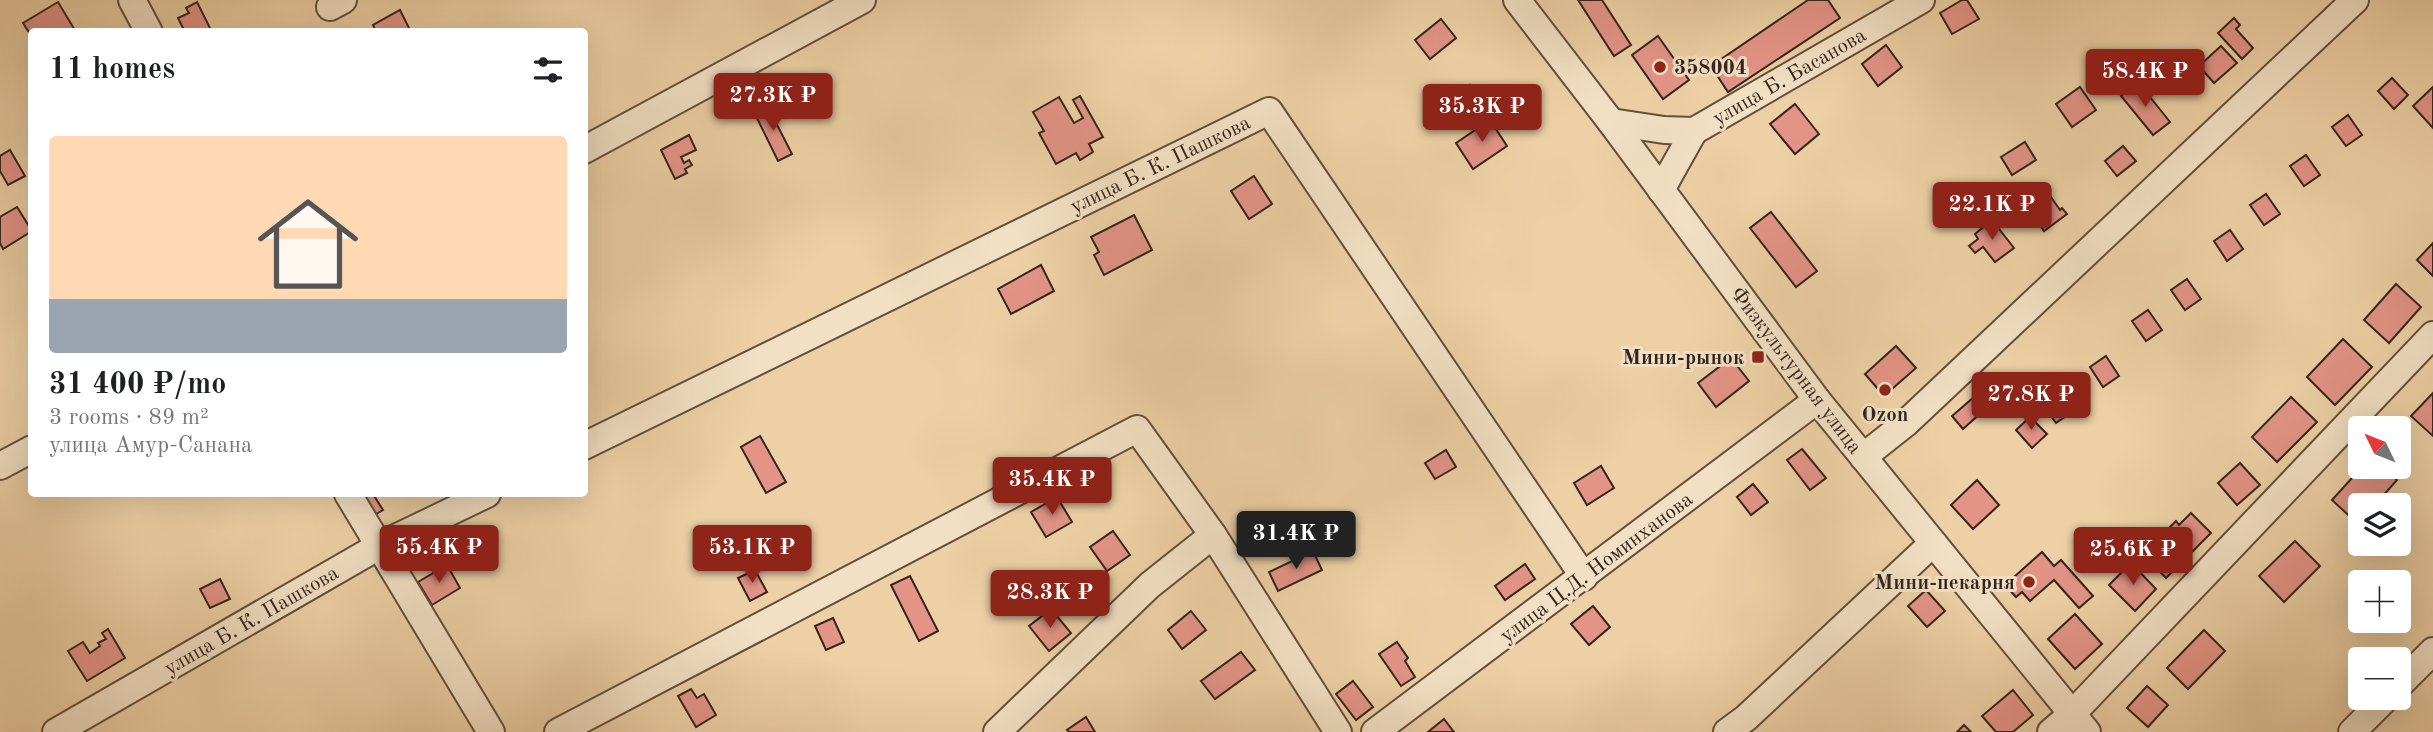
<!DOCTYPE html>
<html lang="en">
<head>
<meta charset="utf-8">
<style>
	body { margin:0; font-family:"Old Standard TT",serif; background:#f6f6f6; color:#202124; height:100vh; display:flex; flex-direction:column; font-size:26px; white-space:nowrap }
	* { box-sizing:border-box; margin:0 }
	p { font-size:23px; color:#757577 }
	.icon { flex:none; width:38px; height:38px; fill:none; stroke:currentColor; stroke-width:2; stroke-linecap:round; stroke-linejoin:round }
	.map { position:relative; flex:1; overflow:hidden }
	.panel { position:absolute; left:28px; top:28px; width:560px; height:469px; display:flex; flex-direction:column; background:#fff; border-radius:7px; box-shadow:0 7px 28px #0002 }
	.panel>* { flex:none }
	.needle { width:46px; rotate:313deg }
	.tools { position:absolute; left:2348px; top:416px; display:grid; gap:14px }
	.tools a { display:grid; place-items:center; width:63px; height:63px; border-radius:7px; background:#fff; box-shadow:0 7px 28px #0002; font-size:35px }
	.price { position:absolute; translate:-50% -60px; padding:0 16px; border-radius:7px; background:#8f2418; color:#fff; font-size:23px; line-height:46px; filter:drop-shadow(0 2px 4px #0008) }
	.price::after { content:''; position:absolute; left:50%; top:42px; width:21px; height:16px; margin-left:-10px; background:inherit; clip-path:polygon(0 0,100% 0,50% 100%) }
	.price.active { background:#222; color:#fff }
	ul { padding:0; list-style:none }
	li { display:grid; align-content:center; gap:14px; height:371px; padding:0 21px }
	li+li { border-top:2px solid #e0e0e0 }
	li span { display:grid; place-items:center; height:217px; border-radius:7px; color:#555 }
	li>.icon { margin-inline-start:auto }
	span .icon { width:126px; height:126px; fill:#fffc; stroke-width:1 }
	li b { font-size:30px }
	h2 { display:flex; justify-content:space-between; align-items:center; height:84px; padding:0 21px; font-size:30px }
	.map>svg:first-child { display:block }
	.building { fill:#e39487; stroke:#34241c; stroke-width:2 }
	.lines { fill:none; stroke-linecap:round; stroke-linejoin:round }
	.minor-casing { stroke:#624f3e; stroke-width:30 }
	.minor { stroke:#f3e0c4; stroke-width:26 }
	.poi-dot { fill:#8f2418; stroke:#f3e0c4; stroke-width:2.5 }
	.labels { text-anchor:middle; stroke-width:6; stroke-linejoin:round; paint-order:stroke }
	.poi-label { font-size:21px; font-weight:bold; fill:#34241c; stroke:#f3e0c4; text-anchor:end }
	.street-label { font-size:21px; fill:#34241c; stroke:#f3e0c4 }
</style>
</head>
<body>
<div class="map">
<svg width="2433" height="732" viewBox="0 0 2433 732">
	<rect width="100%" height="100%" fill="#edd0a5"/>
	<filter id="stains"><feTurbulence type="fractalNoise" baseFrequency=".00286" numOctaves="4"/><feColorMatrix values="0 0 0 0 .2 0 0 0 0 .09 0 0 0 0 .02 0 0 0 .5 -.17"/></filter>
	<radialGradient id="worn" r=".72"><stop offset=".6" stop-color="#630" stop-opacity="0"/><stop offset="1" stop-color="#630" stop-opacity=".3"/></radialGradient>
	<g class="building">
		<polygon points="1578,0 1602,0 1631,45 1614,56"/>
		<polygon points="1808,0 1828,0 1840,18 1728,92 1711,66"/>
		<polygon points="1962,0 1967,0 1979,19 1952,34 1940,13"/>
		<polygon points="58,2 76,32 32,32 32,37 23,23"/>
		<polygon points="197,2 210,28 203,32 185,32 178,18 189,13 186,8"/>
		<polygon points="400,10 411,32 376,32 373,25"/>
		<polygon points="2234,18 2240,25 2236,29 2253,48 2242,59 2218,33"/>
		<polygon points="1441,19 1456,38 1430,59 1415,40"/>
		<polygon points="1658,36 1689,80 1663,99 1632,55"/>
		<polygon points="1886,45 1902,67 1878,86 1862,64"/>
		<polygon points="2221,46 2237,63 2214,83 2199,66"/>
		<polygon points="2392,78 2408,95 2394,109 2378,91"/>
		<polygon points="2138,82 2170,122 2153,135 2121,96"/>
		<polygon points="1470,85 1479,98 1460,110 1452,97"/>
		<polygon points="2080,87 2096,110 2072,127 2056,104"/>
		<polygon points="2433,87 2433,128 2413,106"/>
		<polygon points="1080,96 1103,137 1089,144 1093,152 1080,160 1076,153 1056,164 1039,133 1044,131 1033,112 1059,97 1074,123 1083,118 1073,100"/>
		<polygon points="1795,104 1819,134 1795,154 1770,124"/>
		<polygon points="767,105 792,154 778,161 754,112"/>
		<polygon points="2348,115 2362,135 2346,146 2332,127"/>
		<polygon points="1490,120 1507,146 1473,169 1456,143"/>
		<polygon points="689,135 696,150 681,157 684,163 689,160 692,165 685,169 687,173 675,179 661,150"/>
		<polygon points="2025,142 2036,160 2012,175 2001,157"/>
		<polygon points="2123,146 2136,161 2117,176 2105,161"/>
		<polygon points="10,150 25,176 8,185 0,171 0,156"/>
		<polygon points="2306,155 2320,175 2304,186 2290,166"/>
		<polygon points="1254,176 1272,204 1249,219 1231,191"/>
		<polygon points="2044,187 2060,210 2062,208 2067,214 2044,231 2023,202"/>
		<polygon points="2266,194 2280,214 2264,225 2250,205"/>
		<polygon points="17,207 32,231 3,249 0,243 0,217"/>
		<polygon points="1771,212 1817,271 1796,287 1750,228"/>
		<polygon points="1134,215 1152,250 1104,275 1094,255 1099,252 1091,237"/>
		<polygon points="1992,220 2014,248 1995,262 1983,247 1975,253 1969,246 1978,239 1975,234"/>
		<polygon points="2230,230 2243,249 2227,261 2214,241"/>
		<polygon points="2433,243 2433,276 2417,260"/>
		<polygon points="1041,265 1054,291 1011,314 998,289"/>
		<polygon points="2187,279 2201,299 2185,310 2171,290"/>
		<polygon points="2396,284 2421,307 2389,343 2364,320"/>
		<polygon points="2148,310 2162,330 2146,341 2132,321"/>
		<polygon points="2343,339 2372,367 2335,405 2307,377"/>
		<polygon points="1896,346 1916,368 1884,396 1865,374"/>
		<polygon points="2106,356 2119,376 2103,387 2090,367"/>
		<polygon points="1731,358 1749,381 1716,407 1698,383"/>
		<polygon points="1981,391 1992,403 1963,429 1952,416"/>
		<polygon points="2058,392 2072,412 2056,423 2042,404"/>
		<polygon points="2433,393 2433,436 2411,416"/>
		<polygon points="2291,397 2317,422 2277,462 2252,437"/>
		<polygon points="2030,417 2047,434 2032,448 2016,430"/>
		<polygon points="760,436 786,482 766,493 741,447"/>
		<polygon points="1802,449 1826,478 1810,490 1787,460"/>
		<polygon points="1446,450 1456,467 1435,479 1425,463"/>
		<polygon points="2240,463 2260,485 2237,505 2218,483"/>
		<polygon points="1601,466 1614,488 1587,505 1574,483"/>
		<polygon points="2362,467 2383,467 2397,480 2374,506 2361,506 2361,520 2358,524 2332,500"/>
		<polygon points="1977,480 1999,505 1973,529 1951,505"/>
		<polygon points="1753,484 1768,502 1751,515 1737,497"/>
		<polygon points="353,494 373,494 383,510 366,520"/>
		<polygon points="1057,497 1072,522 1046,537 1031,512"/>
		<polygon points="2191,513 2211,533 2166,578 2143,554 2176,521 2179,525"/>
		<polygon points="1113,531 1130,555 1107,571 1090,547"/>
		<polygon points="2295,541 2320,566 2284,602 2259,576"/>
		<polygon points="1313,551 1322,570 1278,591 1269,572"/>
		<polygon points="2042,552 2054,566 2061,560 2093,596 2079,608 2054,580 2030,601 2022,592 2016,597 2005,585"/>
		<polygon points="2131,563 2156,589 2135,611 2109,585"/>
		<polygon points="1525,564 1535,579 1505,600 1495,586"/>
		<polygon points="447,565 460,588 432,605 418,582"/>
		<polygon points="755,570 767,592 750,601 738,578"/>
		<polygon points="910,576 938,631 919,641 891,585"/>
		<polygon points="220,579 230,599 210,608 200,589"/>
		<polygon points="1926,590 1945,611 1927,627 1908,606"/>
		<polygon points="1593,606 1610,627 1589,645 1571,624"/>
		<polygon points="1051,609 1071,633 1049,651 1029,626"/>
		<polygon points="1191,611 1206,630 1182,649 1168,630"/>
		<polygon points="2075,614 2102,644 2075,669 2048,639"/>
		<polygon points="833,618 844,642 826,650 815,626"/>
		<polygon points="108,629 125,658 87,681 68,651 83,642 90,653 100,646 98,643 106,639 102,633"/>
		<polygon points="2204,630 2225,651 2188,689 2167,668"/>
		<polygon points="1397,642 1408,658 1405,661 1415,677 1401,686 1379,654"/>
		<polygon points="1241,652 1255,670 1215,699 1201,681"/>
		<polygon points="1353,681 1373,707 1356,720 1336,694"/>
		<polygon points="2147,686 2168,705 2148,727 2127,708"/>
		<polygon points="691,689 697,698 704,694 716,715 696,727 678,696"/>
		<polygon points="2013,690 2033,715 2013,732 1996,732 1982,716"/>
		<polygon points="1086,717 1095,732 1069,732 1067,730"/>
		<polygon points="1444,719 1454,732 1428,732"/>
		<polygon points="1964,725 1971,732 1957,732"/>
	</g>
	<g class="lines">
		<g class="minor-casing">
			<g id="minor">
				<polyline points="132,0 149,32"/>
				<polyline points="1517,0 1611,122 1817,400 2087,732"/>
				<polyline points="330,7 343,0"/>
				<polyline points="1611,122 1664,130 1694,131 1921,0"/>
				<polyline points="584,150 862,0"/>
				<polyline points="1661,190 1694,131"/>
				<polyline points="584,446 1269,111 1584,577"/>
				<polyline points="1863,457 1906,423 2355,0"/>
				<polyline points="0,466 32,449"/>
				<polyline points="348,494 491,732"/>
				<polyline points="2399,685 2433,651"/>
				<polyline points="56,732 381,545 487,494"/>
				<polyline points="558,732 1137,429 1213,535 1338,732"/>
				<polyline points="997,732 1150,585 1213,535"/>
				<polyline points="1375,732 1817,400"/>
				<polyline points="1727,732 1746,718 1933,543"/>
				<polyline points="2051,732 2072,714 2433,335"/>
				<polyline points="2352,732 2386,698"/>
			</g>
		</g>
		<use href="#minor" class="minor"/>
	</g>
	<g class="poi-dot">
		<circle cx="1660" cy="67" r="7"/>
		<rect x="1751" y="350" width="14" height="14" rx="3.5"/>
		<circle cx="1885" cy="390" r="7"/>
		<circle cx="2029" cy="582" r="7"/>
	</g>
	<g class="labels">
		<g class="poi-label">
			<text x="1674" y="74" text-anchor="start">358004</text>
			<text x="1744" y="364">Мини-рынок</text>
			<text x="1885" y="421" text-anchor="middle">Ozon</text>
			<text x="2015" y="589">Мини-пекарня</text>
		</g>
		<g class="street-label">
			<text transform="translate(1789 76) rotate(-30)" y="7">улица Б. Басанова</text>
			<text transform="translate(1160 164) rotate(-26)" y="7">улица Б. К. Пашкова</text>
			<text transform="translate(1797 370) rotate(53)" y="7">Физкультурная улица</text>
			<text transform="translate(1596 567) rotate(-37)" y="7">улица Ц.Д. Номинханова</text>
			<text transform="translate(251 620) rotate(-30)" y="7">улица Б. К. Пашкова</text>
		</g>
	</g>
	<rect width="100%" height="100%" filter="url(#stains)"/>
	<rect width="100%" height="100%" fill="url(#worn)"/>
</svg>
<div class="tools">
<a><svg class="needle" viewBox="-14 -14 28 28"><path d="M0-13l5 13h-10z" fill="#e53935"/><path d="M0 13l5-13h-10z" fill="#757577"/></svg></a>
<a><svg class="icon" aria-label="layers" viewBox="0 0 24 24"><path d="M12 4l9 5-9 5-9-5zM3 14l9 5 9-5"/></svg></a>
<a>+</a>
<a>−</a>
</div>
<b class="price" style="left:2145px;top:109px">58.4K ₽</b>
<b class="price" style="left:773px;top:133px">27.3K ₽</b>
<b class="price" style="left:1482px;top:144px">35.3K ₽</b>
<b class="price" style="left:1992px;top:242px">22.1K ₽</b>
<b class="price" style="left:2031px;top:432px">27.8K ₽</b>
<b class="price" style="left:1052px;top:517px">35.4K ₽</b>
<b class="price active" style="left:1296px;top:571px">31.4K ₽</b>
<b class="price" style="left:439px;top:585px">55.4K ₽</b>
<b class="price" style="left:752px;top:585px">53.1K ₽</b>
<b class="price" style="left:2133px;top:587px">25.6K ₽</b>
<b class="price" style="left:1050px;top:630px">28.3K ₽</b>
<section class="panel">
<h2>11 homes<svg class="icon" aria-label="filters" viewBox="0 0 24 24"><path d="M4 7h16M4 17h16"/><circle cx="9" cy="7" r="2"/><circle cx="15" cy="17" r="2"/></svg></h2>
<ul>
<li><span style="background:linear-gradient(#ffd9b3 75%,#9aa5b1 0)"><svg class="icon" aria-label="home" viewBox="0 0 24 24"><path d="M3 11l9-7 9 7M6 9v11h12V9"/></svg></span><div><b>31 400 ₽/mo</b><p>3 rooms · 89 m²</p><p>улица Амур-Санана</p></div></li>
</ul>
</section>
</div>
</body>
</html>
